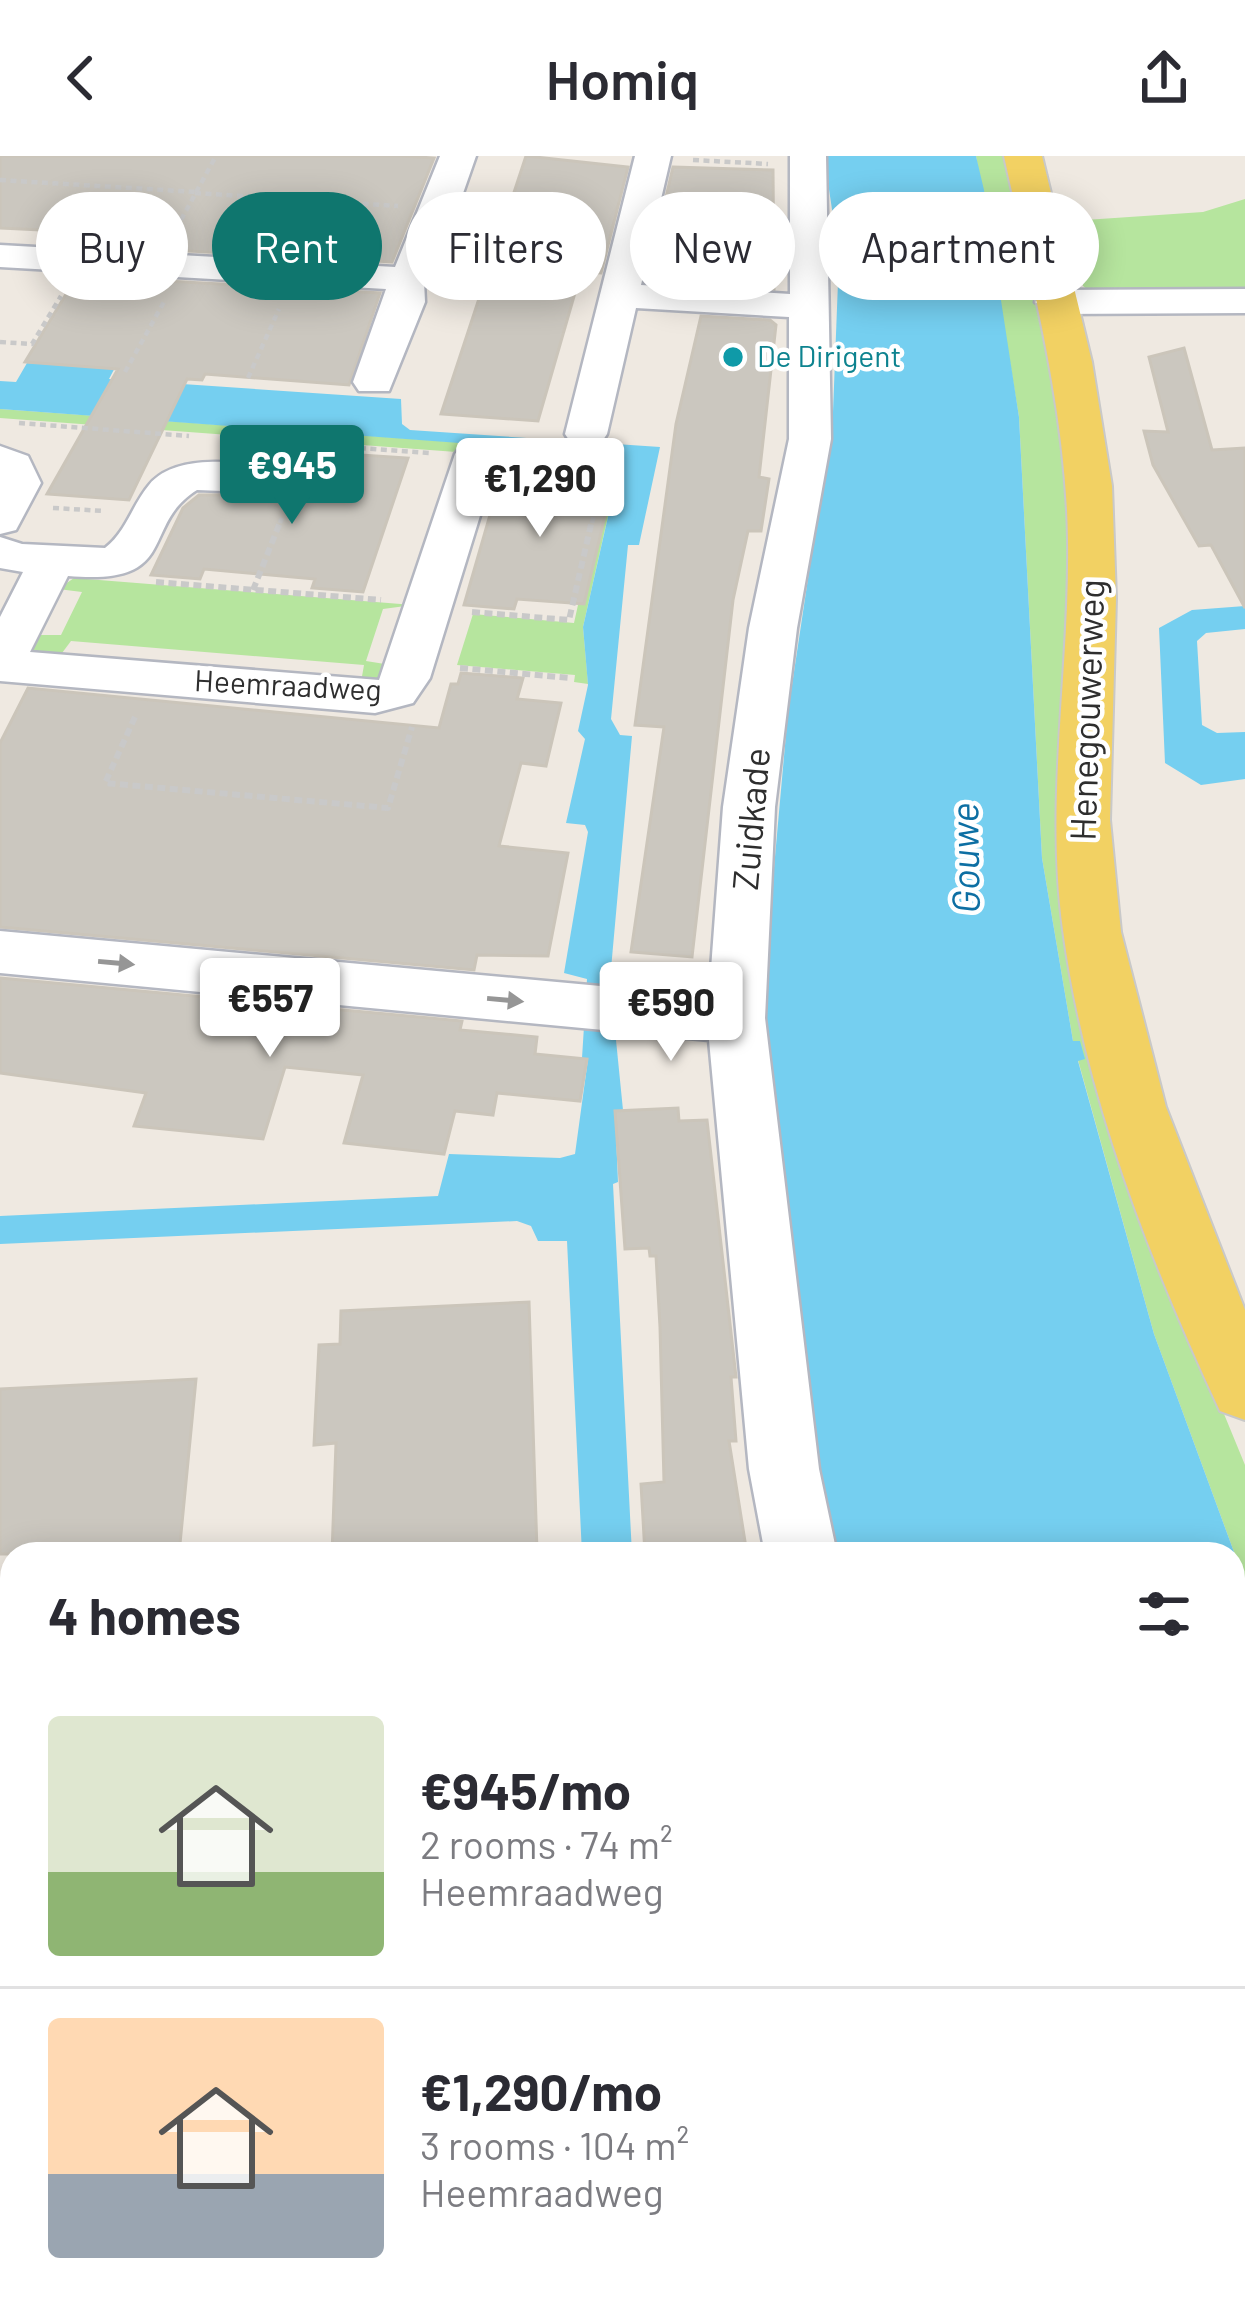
<!DOCTYPE html>
<html lang="en">
<head>
<meta charset="utf-8">
<style>
	body { margin:0; font-family:Barlow,sans-serif; background:#f7f7f7; color:#2b2b33; height:100vh; display:flex; flex-direction:column; font-size:45px; white-space:nowrap }
	* { box-sizing:border-box; margin:0 }
	p { font-size:39px; color:#7c7c81 }
	.icon { flex:none; width:66px; height:66px; fill:none; stroke:currentColor; stroke-width:2; stroke-linecap:round; stroke-linejoin:round }
	.map { position:relative; flex:1; overflow:hidden }
	.panel { position:absolute; left:0px; top:1386px; width:1245px; height:771px; display:flex; flex-direction:column; background:#fff; border-radius:36px 36px 0 0; box-shadow:0 6px 30px #0003 }
	.panel>* { flex:none }
	.hud { position:absolute; left:36px; top:36px; width:1173px; height:108px; display:flex; gap:24px }
	.price { position:absolute; translate:-50% -102px; padding:0 27px; border-radius:12px; background:#fff; color:#222; font-size:39px; line-height:78px; filter:drop-shadow(0 3px 6px #0008) }
	.price::after { content:''; position:absolute; left:50%; top:72px; width:36px; height:27px; margin-left:-18px; background:inherit; clip-path:polygon(0 0,100% 0,50% 100%) }
	.price.on { background:#0f766e; color:#fff }
	ul { padding:0; list-style:none }
	li { display:flex; align-items:center; gap:36px; height:300px; padding:0 48px }
	li+li { border-top:3px solid #e1e1e2 }
	li span { display:grid; place-items:center; flex:none; width:336px; height:240px; border-radius:12px; color:#555 }
	li>.icon { margin-inline-start:auto }
	span .icon { width:144px; height:144px; fill:#fffc; stroke-width:1 }
	li b { font-size:51px }
	h2 { display:flex; justify-content:space-between; align-items:center; height:144px; padding:0 48px; font-size:51px }
	.chip { padding:0 42px; border-radius:54px; background:#fff; box-shadow:0 6px 30px #0003; font-size:42px; line-height:108px }
	.chip.on { background:#0f766e; color:#fff }
	header { display:flex; justify-content:space-between; align-items:center; height:156px; padding:0 48px; background:#fff; font-size:54px; font-weight:600 }
	.map>svg:first-child { display:block }
	.green { fill:#b6e59e }
	.water { fill:#75cff0 }
	.building { fill:#cbc7bf; stroke:#cbc5ba; stroke-width:3 }
	.lines { fill:none; stroke-linecap:round; stroke-linejoin:round }
	.minor-casing { stroke:#b4b7c1; stroke-width:5 }
	.major-casing { stroke:#c9c9c9; stroke-width:4 }
	.path-far1 { stroke:#c9c9c9; stroke-width:4.5; stroke-dasharray:6 4.5; stroke-linecap:butt }
	.path { stroke:#c9c9c9; stroke-width:6; stroke-dasharray:8 4.5; stroke-linecap:butt }
	.minor { fill:#fff; fill-rule:evenodd }
	.major { fill:#f2d163; fill-rule:evenodd }
	.oneway { fill:#969696 }
	.culture-dot { fill:#0f9aa8; stroke:#fff; stroke-width:4.5 }
	.labels { text-anchor:middle; stroke-width:9; stroke-linejoin:round; paint-order:stroke }
	.far-culture-label { font-size:30px; fill:#0d838f; stroke:#fff; text-anchor:start }
	.far-street-label { font-size:30px; fill:#2e2e2e; stroke:#fff }
	.street-label { font-size:36px; fill:#2e2e2e; stroke:#fff }
	.water-label { font-size:39px; font-style:italic; fill:#0d6fa3; stroke:#fff }
</style>
</head>
<body>
<header><svg class="icon" aria-label="back" viewBox="0 0 24 24"><path d="M15 5l-7 7 7 7"/></svg>Homiq<svg class="icon" aria-label="share" viewBox="0 0 24 24"><path d="M12 15V3M7 8l5-5 5 5M5 13v7h14v-7"/></svg></header>
<div class="map">
<svg width="1245" height="2155" viewBox="0 0 1245 2155">
	<rect width="100%" height="100%" fill="#efe9e1"/>
	<g class="green">
		<polygon points="976,0 1006,0 1063,277 1072,392 1057,658 1166,1117 1245,1309 1245,1426 1154,1178 1078,904 1079,885 1073,885 1042,702 1019,261"/>
		<polygon points="1245,43 1245,134 1090,135 1083,130 1071,79 1085,64 1203,56"/>
		<polygon points="0,253 622,298 583,471 588,528 574,526 575,519 457,509 473,458 574,467 608,314 496,305 497,299 0,262"/>
		<polygon points="74,422 413,449 383,453 366,505 391,509 388,524 361,526 364,509 71,485 59,501 28,495 33,479 61,479 82,436 58,433"/>
	</g>
	<g class="water">
		<polygon points="824,0 976,0 984,34 1019,261 1042,702 1073,885 1080,885 1085,903 1078,905 1154,1178 1245,1426 1245,2155 1011,2155 1009,2145 1233,2145 1233,1398 818,1398 765,1004 766,801 788,556 833,256 839,100"/>
		<polygon points="153,139 109,223 401,243 402,268 410,274 660,291 639,389 628,389 611,563 620,579 632,580 610,824 623,954 615,955 618,1026 613,1028 632,1398 582,1398 567,1085 538,1085 531,1070 517,1065 0,1088 0,1060 438,1040 449,998 560,1002 575,998 588,903 582,902 587,823 564,817 588,676 585,669 566,667 585,583 578,575 588,529 583,471 622,299 0,253 0,225 16,226 27,207 88,211"/>
		<polygon points="1245,450 1245,473 1206,477 1197,485 1202,569 1217,577 1245,576 1245,623 1201,629 1165,607 1159,472 1192,454"/>
	</g>
	<g class="building">
		<polygon points="0,0 402,0 434,2 392,106 96,90 103,77 0,72"/>
		<polygon points="526,0 628,11 601,117 581,116 538,265 441,258"/>
		<polygon points="673,11 773,14 774,133 648,119"/>
		<polygon points="77,120 380,137 349,229 205,218 202,224 187,223 129,344 47,338 118,213 25,206"/>
		<polygon points="701,160 770,164 776,169 759,321 769,323 761,375 748,375 733,444 692,801 631,796 664,571 635,569 676,268"/>
		<polygon points="1184,192 1212,294 1245,292 1245,452 1211,389 1199,390 1153,309 1144,275 1168,276 1149,201"/>
		<polygon points="315,296 408,302 363,436 312,432 315,423 204,413 200,423 151,419 183,352 199,339 314,338 325,325 310,310"/>
		<polygon points="503,314 614,322 584,448 517,443 514,453 464,449"/>
		<polygon points="461,517 523,522 517,543 561,547 546,610 521,607 499,690 568,697 548,800 477,799 474,814 0,771 0,587 28,532 439,572 451,528 458,528"/>
		<polygon points="0,822 462,865 460,874 537,881 535,898 587,903 580,945 497,937 493,959 455,955 444,998 344,987 363,919 285,911 263,983 134,970 146,937 0,917"/>
		<polygon points="678,952 679,965 707,964 736,1221 731,1221 736,1285 729,1285 747,1398 645,1398 641,1328 664,1326 660,1171 656,1100 650,1100 649,1092 625,1093 615,955"/>
		<polygon points="529,1146 537,1395 332,1398 336,1287 314,1289 319,1189 340,1188 341,1155"/>
		<polygon points="196,1223 179,1398 0,1398 0,1233"/>
	</g>
	<g class="lines">
		<g class="minor-casing">
			<g id="minor">
				<polygon points="440,0 476,0 438,109 424,125 425,146 389,235 359,235 353,226 386,133 0,111 0,89 395,111"/>
				<polygon points="635,0 671,0 641,129 790,138 790,0 826,0 831,283 797,472 775,651 765,862 819,1313 837,1398 765,1398 749,1313 709,884 0,817 0,775 709,840 723,651 749,472 789,283 789,161 636,152 607,278 601,287 571,287 565,278"/>
				<polygon points="1245,133 1245,157 1055,158 1035,146 1055,134"/>
				<path d="M477 285 492 289 499 298 430 522 413 547 375 557 0 525V461L23 416 0 412V381L22 388 105 392C127 375 132 349 149 329 179 292 256 310 298 312L313 316 320 325 313 334 298 338 197 334C139 370 182 430 68 420L30 496 379 524 455 298 462 289Z"/>
				<polygon points="0,290 28,300 41,327 16,374 0,378"/>
				<polygon points="930,2145 1020,2145 1023,2155 933,2155"/>
			</g>
		</g>
		<g class="major-casing">
			<path id="major" d="M1004 0H1042L1092 206 1112 330 1116 442 1110 664 1121 776 1166 951 1245 1154V1264L1220 1255C1150 1104 1085 939 1063 774 1045 643 1070 514 1068 384 1066 253 1032 127 1004 0Z"/>
		</g>
		<g class="path-far1">
			<polyline points="693,4 768,8"/>
			<polyline points="0,24 196,36"/>
			<polyline points="195,37 398,50"/>
			<polyline points="176,73 216,0"/>
			<polyline points="455,128 577,135"/>
			<polyline points="0,186 32,188 61,140"/>
			<polyline points="125,216 165,144"/>
			<polyline points="248,222 279,153"/>
			<polyline points="19,267 189,280"/>
			<polyline points="318,289 429,297"/>
			<polyline points="521,309 566,312"/>
			<polyline points="53,352 104,355"/>
			<polyline points="280,367 282,362"/>
			<polyline points="592,367 604,315 599,315"/>
		</g>
		<g class="path">
			<polyline points="156,426 381,444"/>
			<polyline points="253,434 281,364"/>
			<polyline points="472,456 569,464 592,364"/>
			<polyline points="460,512 570,522"/>
			<polyline points="135,561 105,627 388,652 412,571"/>
		</g>
		<use href="#minor" class="minor"/>
		<use href="#major" class="major"/>
	</g>
	<defs><path id="oneway-solid" d="M-6-.8H1V-3.2L6.5 0L1 3.2V.8H-6Z" transform="scale(3)"/></defs>
	<g class="oneway">
		<use href="#oneway-solid" transform="translate(116 807) rotate(5)"/>
		<use href="#oneway-solid" transform="translate(505 844) rotate(5)"/>
	</g>
	<circle class="culture-dot" cx="733" cy="201" r="12"/>
	<g class="labels">
		<g class="far-culture-label">
			<text x="757" y="211">De Dirigent</text>
		</g>
		<g class="far-street-label">
			<text transform="translate(288 530) rotate(3)" y="10">Heemraadweg</text>
		</g>
		<g class="street-label">
			<text transform="translate(1087 554) rotate(-88)" y="13">Henegouwerweg</text>
			<text transform="translate(751 663) rotate(-85)" y="13">Zuidkade</text>
		</g>
		<g class="water-label">
			<text transform="translate(965 702) rotate(-91)" y="14">Gouwe</text>
		</g>
	</g>
</svg>
<b class="price on" style="left:292px;top:371px">€945</b>
<b class="price" style="left:540px;top:384px">€1,290</b>
<b class="price" style="left:270px;top:904px">€557</b>
<b class="price" style="left:671px;top:908px">€590</b>
<div class="hud">
<a class="chip">Buy</a>
<a class="chip on">Rent</a>
<a class="chip">Filters</a>
<a class="chip">New</a>
<a class="chip">Apartment</a>
</div>
<section class="panel">
<h2>4 homes<svg class="icon" aria-label="filters" viewBox="0 0 24 24"><path d="M4 7h16M4 17h16"/><circle cx="9" cy="7" r="2"/><circle cx="15" cy="17" r="2"/></svg></h2>
<ul>
<li><span style="background:linear-gradient(#dfe7d0 65%,#8fb573 0)"><svg class="icon" aria-label="home" viewBox="0 0 24 24"><path d="M3 11l9-7 9 7M6 9v11h12V9"/></svg></span><div><b>€945/mo</b><p>2 rooms · 74 m²</p><p>Heemraadweg</p></div></li>
<li><span style="background:linear-gradient(#ffd9b3 65%,#9aa5b1 0)"><svg class="icon" aria-label="home" viewBox="0 0 24 24"><path d="M3 11l9-7 9 7M6 9v11h12V9"/></svg></span><div><b>€1,290/mo</b><p>3 rooms · 104 m²</p><p>Heemraadweg</p></div></li>
</ul>
</section>
</div>
</body>
</html>
